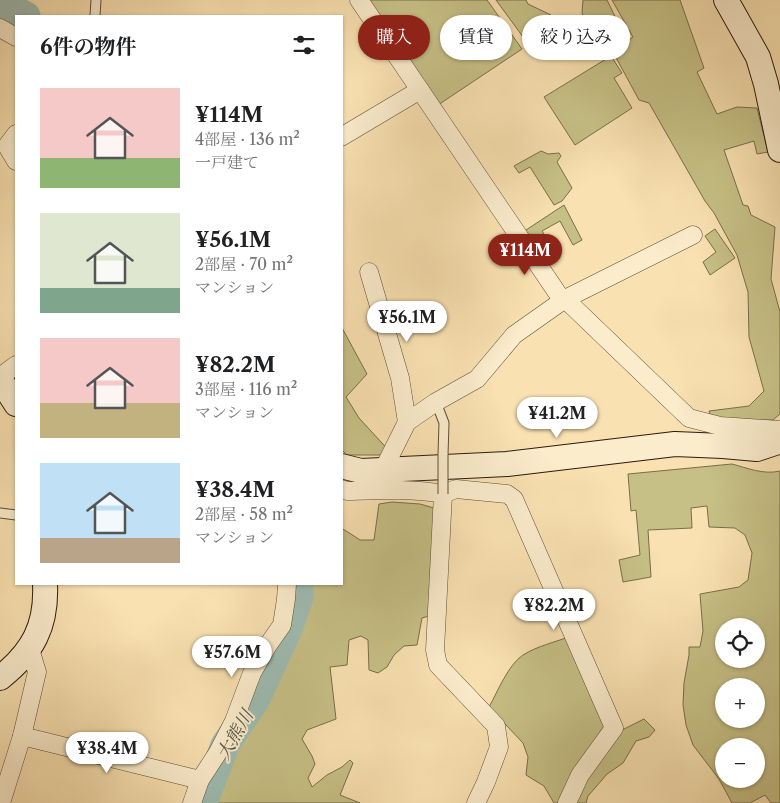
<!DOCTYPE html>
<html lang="ja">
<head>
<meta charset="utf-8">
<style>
	body { margin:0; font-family:"Libre Caslon Text","Noto Serif JP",serif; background:#f2f2f2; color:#202124; height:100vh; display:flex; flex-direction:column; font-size:19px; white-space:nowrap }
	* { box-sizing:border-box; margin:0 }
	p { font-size:16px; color:#757577 }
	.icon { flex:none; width:28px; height:28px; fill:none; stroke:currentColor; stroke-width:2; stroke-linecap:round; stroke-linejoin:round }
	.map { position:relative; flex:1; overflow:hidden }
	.side { position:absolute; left:15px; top:15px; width:328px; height:570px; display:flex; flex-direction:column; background:#fff; border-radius:0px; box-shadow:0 1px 4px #0004 }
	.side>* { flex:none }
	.guide { position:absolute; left:358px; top:15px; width:348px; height:45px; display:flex; gap:10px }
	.fabs { position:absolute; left:715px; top:618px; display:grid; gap:10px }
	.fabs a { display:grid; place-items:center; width:50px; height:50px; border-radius:50%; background:#fff; box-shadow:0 1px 4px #0004; font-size:25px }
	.price { position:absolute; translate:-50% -42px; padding:0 11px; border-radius:18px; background:#fff; color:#222; font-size:16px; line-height:32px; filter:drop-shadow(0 1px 2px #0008) }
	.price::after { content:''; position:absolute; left:50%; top:30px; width:15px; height:11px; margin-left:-8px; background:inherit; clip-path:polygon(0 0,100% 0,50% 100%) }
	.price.selected { background:#8f2418; color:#fff }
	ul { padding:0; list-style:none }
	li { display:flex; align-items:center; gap:15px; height:125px; padding:0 25px }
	li span { display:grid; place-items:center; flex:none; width:140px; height:100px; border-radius:0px; color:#555 }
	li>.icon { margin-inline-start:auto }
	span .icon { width:60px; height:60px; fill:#fffc; stroke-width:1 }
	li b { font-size:21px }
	h2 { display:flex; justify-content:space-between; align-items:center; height:60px; padding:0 25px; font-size:21px }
	.pill { padding:0 18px; border-radius:22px; background:#fff; box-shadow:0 1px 4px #0004; font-size:18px; line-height:45px }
	.pill.selected { background:#8f2418; color:#fff }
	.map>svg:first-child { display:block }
	.green { fill:#c6c086; stroke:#786e4a; fill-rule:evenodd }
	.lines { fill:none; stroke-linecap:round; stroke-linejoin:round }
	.river { stroke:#9ebcb2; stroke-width:29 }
	.lane-casing { stroke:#5d4d37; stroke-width:11 }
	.street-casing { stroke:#5d4d37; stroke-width:19 }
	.secondary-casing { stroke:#291c0e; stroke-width:26 }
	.lane { stroke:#fbeccc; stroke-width:9 }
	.street { stroke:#fbeccc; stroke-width:18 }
	.secondary { stroke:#fbeccc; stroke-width:24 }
	.lane-bridge-casing { stroke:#5d4d37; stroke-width:11; stroke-linecap:butt }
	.lane-bridge { stroke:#fbeccc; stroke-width:9 }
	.labels { text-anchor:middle; stroke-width:4; stroke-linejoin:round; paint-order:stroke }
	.water-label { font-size:18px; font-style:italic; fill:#525447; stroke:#fbeccc }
</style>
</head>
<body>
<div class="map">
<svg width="780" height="803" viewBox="0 0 780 803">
	<rect width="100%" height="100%" fill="#f9e1b1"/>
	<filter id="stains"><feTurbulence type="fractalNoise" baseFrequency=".004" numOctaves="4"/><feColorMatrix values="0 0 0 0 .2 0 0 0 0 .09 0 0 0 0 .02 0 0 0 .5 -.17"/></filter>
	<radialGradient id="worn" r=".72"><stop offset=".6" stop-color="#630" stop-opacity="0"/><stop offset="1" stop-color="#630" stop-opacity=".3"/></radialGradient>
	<g class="green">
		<polygon points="369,0 487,0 522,49 438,105"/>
		<polygon points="496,0 526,0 528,4 551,15 523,37"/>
		<polygon points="583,0 607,0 625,37 613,47 601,30 596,32 595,29 590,30 582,13"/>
		<polygon points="612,0 680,0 704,68 697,72 717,114 737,107 757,108 768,152 757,154 754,141 724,150 743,205 748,206 751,215 775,227 771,279 780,312 780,414 773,420 739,421 711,417 709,411 749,406 764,391 749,337 748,292 737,255 714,213 705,201 649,103 639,100 613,52 633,37"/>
		<polygon points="611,56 622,73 614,78 632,108 575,145 544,97"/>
		<polygon points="541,151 548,154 559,153 561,156 557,162 572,188 562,201 554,205 530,167 519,173 514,166"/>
		<polygon points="564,205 582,240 573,245 560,221 542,231 557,256 544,264 523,232"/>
		<polygon points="715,229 735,258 710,275 703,262 716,252 705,236"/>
		<polygon points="341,326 367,374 346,397 359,418 393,455 347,455 341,449"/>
		<path d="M732 464C747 468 764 475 780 471V803H771L765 795 750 803H732L719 779 693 745 686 725 683 705 684 683 689 655V647H700L703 631 700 594 739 587 748 580 752 553 745 535 735 528 709 527 707 506 691 508 692 528 648 530 651 577 623 582 619 560 640 555 636 510 631 511 628 474ZM724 626H756V659H724ZM724 686H756V719H724ZM724 746H756V779H724Z"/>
		<path d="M392 502 420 504 434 508 429 616 422 618 417 645 404 646 394 655 387 667 378 673 369 670 368 640 361 636 349 640 347 665 330 667 336 719 307 730 302 739 312 756 315 764 308 778 312 787 327 775 342 767 350 760 353 763 340 795 360 803H198C221 756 246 710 268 663 280 638 295 611 296 584H341V528L351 534 360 540H374L379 504Z"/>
		<path d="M571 636 606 723 576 768 562 803H554L544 786 526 775 528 757 523 743 489 707C498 691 508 665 523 655 537 646 556 642 571 636Z"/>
		<polygon points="644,719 655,730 649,737 636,741 623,763 607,774 588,796 586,803 570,803 620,731"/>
	</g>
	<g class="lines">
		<g class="river">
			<polyline points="0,2 26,16"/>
			<polyline points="203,803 225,745 256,699 288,629 299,597 299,584"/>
		</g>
		<g class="lane-casing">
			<g id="lane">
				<polyline points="95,16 96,0"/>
				<polyline points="436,402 444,423 443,455"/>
				<polyline points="0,513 16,515"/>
			</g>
		</g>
		<g class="street-casing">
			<g id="street">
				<polyline points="359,0 560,297 565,299 689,418 720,426 780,430"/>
				<polyline points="0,28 16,37"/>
				<polyline points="16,134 7,146 16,161"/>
				<polyline points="341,137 420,90"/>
				<polyline points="369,272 400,378 407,422"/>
				<polyline points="0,377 16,365"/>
				<polyline points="383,470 407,422 436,402 477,379 514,335 565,299 693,235"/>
				<path d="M341 489 347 491C379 490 411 488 443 494L435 650 438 665 496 726 499 747 486 782 476 803"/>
				<polyline points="443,494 456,489 507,494 514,499 614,728 580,775 567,803"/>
				<polyline points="22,736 200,780"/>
				<polyline points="1,803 22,736 37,672 30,649"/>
				<polyline points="192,803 200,780 217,754 234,721 252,673 268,645 282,625 286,599 287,584"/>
			</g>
		</g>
		<g class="secondary-casing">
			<g id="secondary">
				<polyline points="726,0 758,57 766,84 780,150"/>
				<polyline points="0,379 16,404"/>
				<polyline points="341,466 361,471 507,464 675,444 723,446 757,449 775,443 780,435"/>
				<path d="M0 678C33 652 47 626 45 584"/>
			</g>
		</g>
		<use href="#lane" class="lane"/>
		<use href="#street" class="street"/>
		<use href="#secondary" class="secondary"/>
		<g class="lane-bridge-casing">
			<polyline id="lane-bridge" points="443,494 443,455"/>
		</g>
		<use href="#lane-bridge" class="lane-bridge"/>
	</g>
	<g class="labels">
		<g class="water-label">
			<text transform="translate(235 735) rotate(-60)" y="6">大熊川</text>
		</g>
	</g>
	<rect width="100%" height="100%" filter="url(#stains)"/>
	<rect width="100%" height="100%" fill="url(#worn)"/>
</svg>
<div class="fabs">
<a><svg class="icon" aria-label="locate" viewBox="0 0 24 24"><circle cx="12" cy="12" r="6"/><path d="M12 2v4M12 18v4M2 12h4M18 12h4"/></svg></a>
<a>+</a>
<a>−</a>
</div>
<b class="price selected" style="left:525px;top:276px">¥114M</b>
<b class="price" style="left:407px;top:343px">¥56.1M</b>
<b class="price" style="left:557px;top:439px">¥41.2M</b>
<b class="price" style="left:554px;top:631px">¥82.2M</b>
<b class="price" style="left:232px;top:678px">¥57.6M</b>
<b class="price" style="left:107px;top:774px">¥38.4M</b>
<div class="guide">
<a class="pill selected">購入</a>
<a class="pill">賃貸</a>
<a class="pill">絞り込み</a>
</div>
<section class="side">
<h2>6件の物件<svg class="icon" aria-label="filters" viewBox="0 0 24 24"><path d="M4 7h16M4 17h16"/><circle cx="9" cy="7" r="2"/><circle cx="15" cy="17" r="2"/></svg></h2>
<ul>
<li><span style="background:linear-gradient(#f6c9c9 70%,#8fb573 0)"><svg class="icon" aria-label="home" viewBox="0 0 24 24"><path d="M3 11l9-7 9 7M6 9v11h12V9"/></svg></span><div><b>¥114M</b><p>4部屋 · 136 m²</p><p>一戸建て</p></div></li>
<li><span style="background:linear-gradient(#dfe7d0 75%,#7fa58c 0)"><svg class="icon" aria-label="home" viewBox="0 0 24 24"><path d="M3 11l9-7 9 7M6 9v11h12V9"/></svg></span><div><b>¥56.1M</b><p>2部屋 · 70 m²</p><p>マンション</p></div></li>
<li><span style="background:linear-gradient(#f6c9c9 65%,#c2b280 0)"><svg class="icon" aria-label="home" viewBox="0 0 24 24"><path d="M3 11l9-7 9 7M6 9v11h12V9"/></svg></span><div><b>¥82.2M</b><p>3部屋 · 116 m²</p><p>マンション</p></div></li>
<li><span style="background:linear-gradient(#bfe0f5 75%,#b9a48a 0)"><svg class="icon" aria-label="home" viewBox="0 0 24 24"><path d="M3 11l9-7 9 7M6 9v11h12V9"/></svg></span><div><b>¥38.4M</b><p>2部屋 · 58 m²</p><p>マンション</p></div></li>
</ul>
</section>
</div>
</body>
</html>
